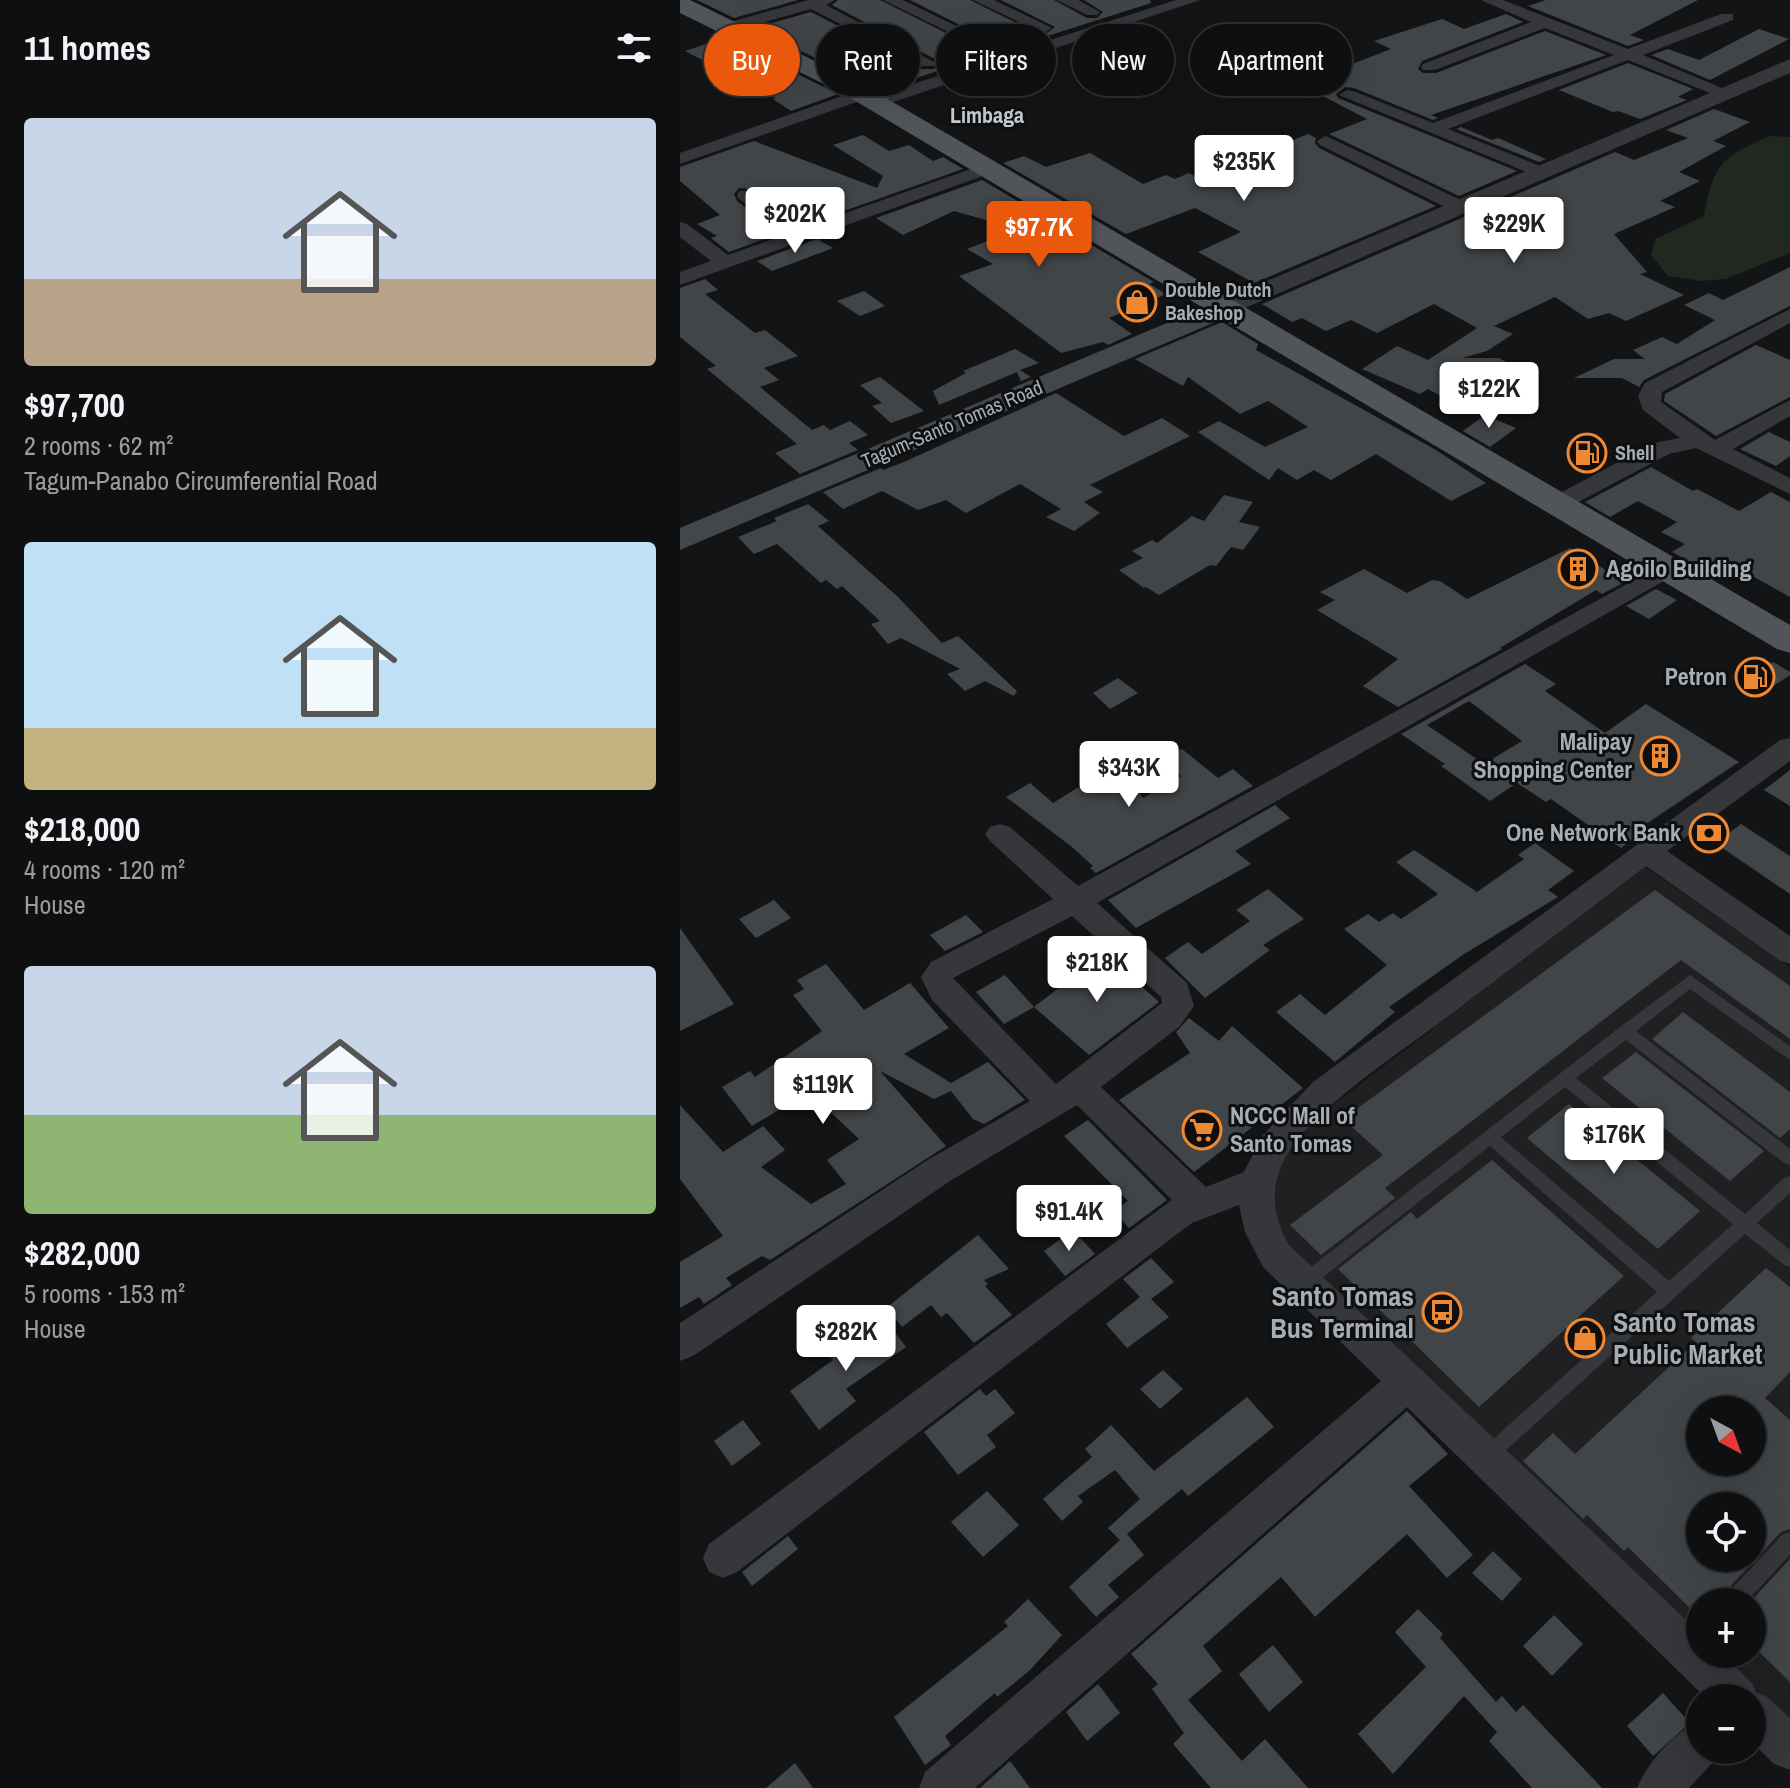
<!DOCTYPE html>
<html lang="en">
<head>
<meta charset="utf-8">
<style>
	body { margin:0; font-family:"Archivo Narrow",sans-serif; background:#171819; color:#f1f3f6; height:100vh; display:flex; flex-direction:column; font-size:30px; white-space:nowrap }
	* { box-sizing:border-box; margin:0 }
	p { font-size:26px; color:#9b9c9f }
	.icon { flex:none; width:44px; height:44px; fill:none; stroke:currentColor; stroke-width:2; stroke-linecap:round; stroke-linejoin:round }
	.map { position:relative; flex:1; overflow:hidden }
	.drawer { display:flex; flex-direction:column; background:#0e0f10; width:680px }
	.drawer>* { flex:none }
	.banner { position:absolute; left:24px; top:24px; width:760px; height:72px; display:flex; gap:16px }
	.needle { width:52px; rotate:139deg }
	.controls { position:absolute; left:1006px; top:1396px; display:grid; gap:16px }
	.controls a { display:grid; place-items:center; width:80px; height:80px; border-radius:50%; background:#0e0f10; box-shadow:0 8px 32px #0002,0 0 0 2px #2e2f30; font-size:40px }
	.price { position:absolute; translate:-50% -68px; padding:0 18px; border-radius:8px; background:#fff; color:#222; font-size:26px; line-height:52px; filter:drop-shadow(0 2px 4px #0008) }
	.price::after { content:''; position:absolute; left:50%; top:48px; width:24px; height:18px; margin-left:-12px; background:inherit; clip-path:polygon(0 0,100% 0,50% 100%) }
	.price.active { background:#ea580c; color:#fff }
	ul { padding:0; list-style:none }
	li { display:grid; align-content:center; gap:16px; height:424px; padding:0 24px }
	li span { display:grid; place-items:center; height:248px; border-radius:8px; color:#555 }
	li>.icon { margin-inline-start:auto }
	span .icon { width:144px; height:144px; fill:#fffc; stroke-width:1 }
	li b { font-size:34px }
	h2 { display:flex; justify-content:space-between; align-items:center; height:96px; padding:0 24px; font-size:34px }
	.tag { padding:0 28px; border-radius:36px; background:#0e0f10; box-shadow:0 8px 32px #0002,0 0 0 2px #2e2f30; font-size:28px; line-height:72px }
	.tag.active { background:#ea580c; color:#fff }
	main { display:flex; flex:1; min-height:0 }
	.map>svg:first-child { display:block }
	.built { fill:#202022; fill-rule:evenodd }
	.green { fill:#202820 }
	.building { fill:#424548; fill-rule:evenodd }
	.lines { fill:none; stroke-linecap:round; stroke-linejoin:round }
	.service { fill:#35373a; fill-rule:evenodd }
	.minor { fill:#35373a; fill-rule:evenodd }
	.tertiary { fill:#35373a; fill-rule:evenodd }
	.secondary { fill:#43464a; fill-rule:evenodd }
	.primary { fill:#515459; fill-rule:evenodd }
	.labels { text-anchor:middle; stroke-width:6; stroke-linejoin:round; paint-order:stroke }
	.far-poi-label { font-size:20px; font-weight:bold; fill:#a5aeb5; stroke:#0f0f10; text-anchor:start }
	.far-street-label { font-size:20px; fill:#a5aeb5; stroke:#0f0f10 }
	.far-neighbourhood-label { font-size:22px; font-weight:bold; fill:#c6ccd2; stroke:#0f0f10 }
	.poi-label { font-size:24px; font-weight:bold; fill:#a5aeb5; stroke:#0f0f10; text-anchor:end }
	.near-poi-label { font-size:28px; font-weight:bold; fill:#a5aeb5; stroke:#0f0f10; text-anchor:end }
</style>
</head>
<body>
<main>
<section class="drawer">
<h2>11 homes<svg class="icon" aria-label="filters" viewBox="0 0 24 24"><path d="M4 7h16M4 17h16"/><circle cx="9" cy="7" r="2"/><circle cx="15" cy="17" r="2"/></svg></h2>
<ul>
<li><span style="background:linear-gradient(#c9d6e8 65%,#b9a48a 0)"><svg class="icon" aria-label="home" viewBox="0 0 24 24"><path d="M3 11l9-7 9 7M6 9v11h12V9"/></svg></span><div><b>$97,700</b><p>2 rooms · 62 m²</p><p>Tagum-Panabo Circumferential Road</p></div></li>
<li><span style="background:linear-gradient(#bfe0f5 75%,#c2b280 0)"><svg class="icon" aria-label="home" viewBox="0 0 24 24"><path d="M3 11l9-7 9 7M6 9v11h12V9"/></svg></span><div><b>$218,000</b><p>4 rooms · 120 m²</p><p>House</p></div></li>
<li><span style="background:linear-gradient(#c9d6e8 60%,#8fb573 0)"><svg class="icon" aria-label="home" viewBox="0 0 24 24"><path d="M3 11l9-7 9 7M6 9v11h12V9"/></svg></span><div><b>$282,000</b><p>5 rooms · 153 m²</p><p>House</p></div></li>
</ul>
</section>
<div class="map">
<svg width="1110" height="1788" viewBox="0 0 1110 1788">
	<rect width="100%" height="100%" fill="#131415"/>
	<path class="built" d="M965 867 1110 967V1718L1107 1722 1035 1654H1072V1602H1020V1640L624 1265 595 1227 592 1189 599 1167 613 1143 636 1118ZM1020 1410H1072V1462H1020ZM1020 1506H1072V1558H1020Z"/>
	<path class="green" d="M1089 136 1110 137V253L1046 279 1021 281 988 276 971 255 975 239 1024 216C1035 161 1040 159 1089 136Z"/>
	<g class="building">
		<polygon points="17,0 118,0 54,18"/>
		<polygon points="158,0 200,0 306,53 318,44 230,0 290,0 363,36 375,27 321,0 374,0 407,18 417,18 423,12 404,0 470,0 471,3 236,78 223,70 185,82 74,28 131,12 241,69 254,69 258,65 257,60 152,5"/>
		<polygon points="866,0 1018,0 950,35 964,40 948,46 848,6"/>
		<polygon points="826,14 843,22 742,61 738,69 743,73 756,73 865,31 926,55 751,115 758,118 753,120 674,88 665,87 656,94 658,98 837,171 779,196 649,134 687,119 637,93 660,85 641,76 711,49 694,41 762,19 784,29"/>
		<polygon points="1079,29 1109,39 1030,80 971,55 988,49 1019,60"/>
		<polygon points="44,38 158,94 111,111 93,99 96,98 5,51"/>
		<polygon points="948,63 1013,89 998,97 1007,100 960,119 938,111 933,112 879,90"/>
		<polygon points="1034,109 1070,122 1033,141 1046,146 999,172 1020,181 980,201 995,207 934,234 967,272 960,274 1004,295 946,321 929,313 908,319 875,297 814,326 833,334 807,351 782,358 819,358 849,374 786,410 748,389 740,394 682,369 717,346 748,360 797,328 754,304 697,333 671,320 646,331 622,318 612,322 582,304 935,152 954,160 1008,138 986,130"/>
		<polygon points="781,127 812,140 818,138 866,159 859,162 776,129"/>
		<polygon points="628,134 636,138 635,143 639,148 756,206 574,283 518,252 561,232 515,208 446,234 323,163 344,156 366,167 410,153 463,184 486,175 495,179 509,173 518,178"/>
		<polygon points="183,135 209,151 229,145 253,161 263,157 283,169 124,225 75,189 59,188 54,194 57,201 101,233 49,252 31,238 37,236 17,224 40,215 0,181 0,167 74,141 197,188 203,176 153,145"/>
		<polygon points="302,180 474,282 469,284 486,294 429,318 452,334 428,345 423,342 381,353 279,276 313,264 287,249 338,229 274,211 223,235 196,218"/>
		<polygon points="137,239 153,248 92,271 77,261"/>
		<polygon points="1110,267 1110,306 964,380 959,387 942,378 894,378 934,359 965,359 953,350 982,337 997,344 1035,320 1004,305 1029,293 1043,300"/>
		<polygon points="25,279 38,290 25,294 75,333 85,330 118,356 84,368 99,380 80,387 132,430 144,425 150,430 170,421 188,435 169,443 178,450 120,474 95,453 117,444 27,369 36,366 0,337 0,288"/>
		<polygon points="184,291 205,306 180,316 157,301"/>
		<polygon points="542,322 578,344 576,350 756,450 806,483 771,501 696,454 651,480 634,470 617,480 598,468 589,480 518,432 539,421 585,447 628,427 588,401 560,414 508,377 503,386 455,359"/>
		<polygon points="1076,345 1110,360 1110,397 1036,436 984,401 985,394"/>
		<polygon points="335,349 359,363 340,370 351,377 341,381 337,372 259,405 253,391 286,373 283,371"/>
		<polygon points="200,377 244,411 211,423 192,406 202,403 180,385"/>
		<polygon points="376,393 444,436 482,418 510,436 410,485 423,492 404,502 420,513 394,531 366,517 381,509 340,484 286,513 266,500 238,510 202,491 163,509 143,492 201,468 203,470 224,462"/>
		<polygon points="805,415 836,428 810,447 783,431"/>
		<polygon points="1089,432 1110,442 1110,456 1096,466 1060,449"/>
		<polygon points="971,467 1013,491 1017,489 1059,511 1091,492 1110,502 1110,597 1046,561 1029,572 992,552 1005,544 981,532 997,522 958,501 930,517 905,502"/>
		<polygon points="544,495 573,502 559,522 580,527 563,550 551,547 536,566 530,565 479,595 466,587 464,588 439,570 463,558 452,551 472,540 477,543 512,516 524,521"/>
		<polygon points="128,504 149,521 138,526 218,597 262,643 278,636 337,691 334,696 305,681 285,691 267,674 280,669 221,638 208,644 191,624 200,621 162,586 157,589 146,580 141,583 97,544 74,554 58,537 97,521 94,518"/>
		<polygon points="890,548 945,582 922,594 916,590 820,648 822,649 718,707 683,686 718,659 637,610 655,600 640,592 684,569 727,593 752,580 760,581 787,599"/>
		<polygon points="976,589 997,600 969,619 946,606"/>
		<polygon points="1093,662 1110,672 1110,675 1078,696 1059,683"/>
		<path d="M845 664 876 684 865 691 925 733 966 704 1059 762 960 828 965 831 941 848 871 799 866 802 837 783 810 801 761 766 765 764 721 734ZM789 701 842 741 804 764 747 725Z"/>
		<polygon points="438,678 458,693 430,709 413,693"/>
		<polygon points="502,749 538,778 553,769 573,786 416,873 410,868 413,866 392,847 326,797 350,783 373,803 410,780 408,778 441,767 463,798 501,776 482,758"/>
		<polygon points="1110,770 1110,806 1084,790"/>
		<polygon points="595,805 610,818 555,851 571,864 456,928 428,900"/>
		<polygon points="1061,824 1110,856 1110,894 1035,843"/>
		<polygon points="855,843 894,871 868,890 878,897 784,954 709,1007 715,1012 655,1062 596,1012 620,994 645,1015 707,965 664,929 688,914 699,922 713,913 721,919 758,894 716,862 734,850 797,892 844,859 838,855"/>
		<polygon points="588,889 624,919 583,945 590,950 525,998 485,958 508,942 522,954 570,921 556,910"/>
		<polygon points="975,890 1110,986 1110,1039 1001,960 705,1188 715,1198 641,1255 610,1225 703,1155 663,1119"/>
		<polygon points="94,900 111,918 76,938 59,919"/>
		<polygon points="286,915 303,932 265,951 250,935"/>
		<polygon points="0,928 54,1004 0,1031"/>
		<polygon points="424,953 479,1002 409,1055 354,1007"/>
		<polygon points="146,964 184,1010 230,983 269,1028 224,1054 271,1083 308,1062 345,1100 304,1124 293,1119 271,1091 254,1099 200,1071 266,1146 90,1260 82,1256 46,1278 52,1285 24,1304 19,1297 0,1308 0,1262 43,1236 0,1179 0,1105 43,1152 83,1126 105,1150 81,1167 131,1204 166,1184 147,1160 179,1139 129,1092 72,1126 42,1087 70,1071 75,1077 142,1031 113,995 124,989 117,980"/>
		<polygon points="325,975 354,1007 324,1024 296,992"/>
		<polygon points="1003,1012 1110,1092 1110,1129 1100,1138 972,1039"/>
		<polygon points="509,1018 539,1041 552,1026 623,1088 514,1172 439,1100 510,1053 496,1032"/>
		<polygon points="956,1052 1084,1151 1050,1181 922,1078"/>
		<polygon points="889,1104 1020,1211 978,1249 847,1138"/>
		<polygon points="408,1120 487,1200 449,1228 433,1211 448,1201 384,1136"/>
		<polygon points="812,1160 944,1276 799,1407 658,1269 731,1212 737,1219"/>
		<polygon points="393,1230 415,1254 385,1276 364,1251"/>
		<polygon points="298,1235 329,1269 304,1280 308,1284 305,1286 332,1315 294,1343 267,1313 261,1317 251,1305 222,1327 206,1308"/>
		<polygon points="471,1258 494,1282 471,1299 489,1317 447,1348 426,1324 460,1297 443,1279"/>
		<path d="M1086 1268 1110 1287V1372L1085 1398 1110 1420V1529L1101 1532 1044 1593 1040 1602H1020V1618L948 1547 944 1551 907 1515 903 1519 843 1461 873 1433 895 1454 1016 1342 1011 1338ZM1020 1410H1072V1462H1020ZM1020 1506H1072V1558H1020Z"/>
		<polygon points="205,1319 226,1347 166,1389 176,1401 139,1430 110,1391 153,1360 149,1356"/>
		<polygon points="483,1370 503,1389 480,1409 460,1389"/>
		<polygon points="300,1389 306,1396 315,1389 335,1413 307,1435 316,1447 278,1475 244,1432"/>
		<polygon points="567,1397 594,1427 508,1496 502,1489 447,1534 464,1555 428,1585 439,1597 416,1617 389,1587 440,1540 428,1528 460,1499 435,1470 398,1496 403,1502 382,1521 363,1499 412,1457 405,1449 431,1425 474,1471"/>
		<polygon points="727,1411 768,1454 729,1486 793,1555 767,1578 727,1534 635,1617 601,1577 523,1646 542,1671 508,1700 562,1761 585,1739 628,1788 531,1788 493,1744 504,1733 472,1689 478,1684 451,1654"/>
		<polygon points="63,1420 81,1444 52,1466 34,1441"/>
		<polygon points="307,1491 339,1525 303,1557 271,1522"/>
		<polygon points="108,1536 118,1549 72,1586 62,1572"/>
		<polygon points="813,1551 842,1579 822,1601 792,1573"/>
		<polygon points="1110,1559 1110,1682 1072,1645 1072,1600"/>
		<polygon points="348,1599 382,1635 349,1671 317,1697 315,1693 265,1736 271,1745 245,1765 214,1717 328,1626 324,1622"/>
		<polygon points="738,1609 763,1634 760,1638 816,1702 822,1696 836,1712 843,1705 922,1788 852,1788 809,1741 817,1732 784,1696 713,1774 678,1734 746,1667 715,1632"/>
		<polygon points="874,1615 903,1644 872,1676 843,1646"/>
		<polygon points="593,1645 623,1682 589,1712 559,1674"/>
		<polygon points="418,1684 440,1713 407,1741 386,1712"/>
		<polygon points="983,1693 1010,1723 973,1756 947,1726"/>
		<polygon points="330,1761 350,1788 300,1788"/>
		<polygon points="115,1763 133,1788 86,1788"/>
	</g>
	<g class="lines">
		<g class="service">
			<path d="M1010 975 1110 1046V1060L1010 989 956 1031 1110 1149V1165L1104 1163 946 1040 896 1078 1065 1214 1104 1178 1110 1176V1193L1077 1223 1110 1250V1267L1104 1265 1065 1234 813 1462 807 1465 801 1462 798 1456 801 1450 977 1292 810 1146 629 1288 623 1291 617 1288 615 1283 617 1278 940 1027ZM885 1087 1053 1224 989 1281 821 1137Z"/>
			<polygon points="1110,1532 1110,1555 1066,1602 1043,1602 1046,1595 1103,1534"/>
		</g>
		<g class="minor">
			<polygon points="129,0 155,0 146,5 256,63 254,66 242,66 131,9 49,32 41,27 43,24"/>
			<polygon points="203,0 223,0 315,45 307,50 301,48"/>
			<polygon points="293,0 314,0 372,28 364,33 358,31"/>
			<polygon points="377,0 398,0 420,12 417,15 407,15"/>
			<polygon points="496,0 520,0 201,106 189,106 186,102 189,98"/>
			<polygon points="801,0 823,0 948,49 1041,14 1053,14 1053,20 963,55 1054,93 1052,97 1040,97 948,60 768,129 865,168 868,172 865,176 859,177 659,95 667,90 673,91 753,123 934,55 865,28 755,70 743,70 741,67 743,64 851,22"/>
			<polygon points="182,89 188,90 190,94 188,98 0,164 0,153"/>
			<polygon points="646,136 785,202 787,206 785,210 771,210 640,145 637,141"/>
			<polygon points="308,163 314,164 317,168 314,172 0,285 0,272 31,261 0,237 0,222 7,224 48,255 107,234 59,199 57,195 59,191 73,191 123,228"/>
			<polygon points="1110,309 1110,323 982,392 981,402 1035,440 1110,400 1110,416 1053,449 1110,478 1110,494 1016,448 989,454 885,509 869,509 865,504 869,499 974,443 1000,438 963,410 958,396 965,383"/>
			<path d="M989 561 998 563 1001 568 998 573 417 903 507 983 514 1006 500 1026 421 1087 526 1187 564 1172 582 1136 633 1082 1100 740 1110 738V761L987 851 1110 936V964L1099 960 966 866C900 917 833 967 766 1018 720 1053 620 1116 600 1169 590 1196 595 1221 609 1245L1020 1633V1654H1042L1072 1683 1076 1692 1087 1697 1110 1718V1770L1094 1764 1072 1742V1698H1026L727 1407 295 1788H239L245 1772 701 1381 583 1267 565 1232 559 1205 512 1223 493 1237 57 1572 43 1578 29 1572 23 1558 29 1544 492 1200 397 1105 270 1181 13 1356 0 1361V1323L246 1161 350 1101 252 1000 241 977 251 962 373 899 310 841 305 834 310 827 320 824 330 827 398 886ZM392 916 481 997 482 1003 376 1084 273 978Z"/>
			<path d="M1020 1721V1750H1039L1036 1759 1009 1788H957C968 1762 994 1732 1020 1721Z"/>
		</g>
		<polygon class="tertiary" points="1110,59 1110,73 553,313 535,313 531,308 535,303"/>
		<polygon class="secondary" points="544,299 554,302 558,308 554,314 0,550 0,528"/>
		<polygon class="primary" points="0,0 10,0 180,83 1110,625 1110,653 1097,649 162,93 0,13"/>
	</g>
	<defs>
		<g id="shop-ring" transform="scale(2)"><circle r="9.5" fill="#0f0f10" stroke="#f08731" stroke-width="1.5"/><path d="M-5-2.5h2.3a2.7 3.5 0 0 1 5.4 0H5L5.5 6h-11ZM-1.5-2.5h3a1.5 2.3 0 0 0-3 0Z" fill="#f08731"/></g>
		<g id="fuel-ring" transform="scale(2)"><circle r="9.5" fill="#0f0f10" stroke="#f08731" stroke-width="1.5"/><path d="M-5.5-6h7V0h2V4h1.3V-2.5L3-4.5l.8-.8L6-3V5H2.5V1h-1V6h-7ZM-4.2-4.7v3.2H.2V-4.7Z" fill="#f08731"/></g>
		<g id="building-ring" transform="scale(2)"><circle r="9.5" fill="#0f0f10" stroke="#f08731" stroke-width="1.5"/><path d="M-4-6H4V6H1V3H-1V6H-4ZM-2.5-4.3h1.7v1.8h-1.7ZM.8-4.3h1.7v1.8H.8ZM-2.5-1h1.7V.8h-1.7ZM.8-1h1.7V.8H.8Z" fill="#f08731"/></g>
		<g id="bank-ring" transform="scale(2)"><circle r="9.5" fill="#0f0f10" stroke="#f08731" stroke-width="1.5"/><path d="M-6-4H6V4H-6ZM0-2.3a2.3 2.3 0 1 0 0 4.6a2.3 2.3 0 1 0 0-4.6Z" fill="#f08731"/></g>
		<g id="supermarket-ring" transform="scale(2)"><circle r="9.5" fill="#0f0f10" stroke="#f08731" stroke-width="1.5"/><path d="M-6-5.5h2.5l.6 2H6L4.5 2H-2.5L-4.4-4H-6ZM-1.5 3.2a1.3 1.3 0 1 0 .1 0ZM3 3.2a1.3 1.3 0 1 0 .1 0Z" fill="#f08731"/></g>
		<g id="bus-ring" transform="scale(2)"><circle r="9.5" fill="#0f0f10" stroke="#f08731" stroke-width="1.5"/><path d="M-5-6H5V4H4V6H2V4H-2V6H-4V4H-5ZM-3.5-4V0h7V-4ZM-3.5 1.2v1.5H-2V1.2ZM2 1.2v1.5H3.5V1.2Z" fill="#f08731"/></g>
	</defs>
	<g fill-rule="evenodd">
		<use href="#shop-ring" x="457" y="302"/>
		<use href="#fuel-ring" x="907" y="453"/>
		<use href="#building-ring" x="898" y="569"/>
		<use href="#fuel-ring" x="1075" y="677"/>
		<use href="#building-ring" x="980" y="756"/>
		<use href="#bank-ring" x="1029" y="833"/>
		<use href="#supermarket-ring" x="522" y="1130"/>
		<use href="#bus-ring" x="762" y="1312"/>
		<use href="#shop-ring" x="905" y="1338"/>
	</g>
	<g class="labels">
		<g class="far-poi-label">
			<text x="485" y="297">Double Dutch<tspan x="485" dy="23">Bakeshop</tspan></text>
			<text x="935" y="460">Shell</text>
		</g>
		<g class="far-street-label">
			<text transform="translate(272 424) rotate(-23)" y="7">Tagum-Santo Tomas Road</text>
		</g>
		<g class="far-neighbourhood-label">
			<text x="307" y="123">Limbaga</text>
		</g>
		<g class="poi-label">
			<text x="926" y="577" text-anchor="start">Agoilo Building</text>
			<text x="1047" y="685">Petron</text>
			<text x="952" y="750">Malipay<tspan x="952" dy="28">Shopping Center</tspan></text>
			<text x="1001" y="841">One Network Bank</text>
			<text x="550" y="1124" text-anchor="start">NCCC Mall of<tspan x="550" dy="28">Santo Tomas</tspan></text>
		</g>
		<g class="near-poi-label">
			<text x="734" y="1306">Santo Tomas<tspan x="734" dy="32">Bus Terminal</tspan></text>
			<text x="933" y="1332" text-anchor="start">Santo Tomas<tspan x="933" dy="32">Public Market</tspan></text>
		</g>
	</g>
</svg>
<div class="controls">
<a><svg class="needle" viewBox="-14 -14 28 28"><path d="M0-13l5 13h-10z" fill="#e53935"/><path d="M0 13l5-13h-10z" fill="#9b9c9f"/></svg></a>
<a><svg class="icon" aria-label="locate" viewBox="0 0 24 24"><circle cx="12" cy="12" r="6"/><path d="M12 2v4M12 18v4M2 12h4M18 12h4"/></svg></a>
<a>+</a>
<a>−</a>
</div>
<b class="price" style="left:564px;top:203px">$235K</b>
<b class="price" style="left:115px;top:255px">$202K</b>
<b class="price" style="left:834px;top:265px">$229K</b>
<b class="price active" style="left:359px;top:269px">$97.7K</b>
<b class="price" style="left:809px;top:430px">$122K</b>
<b class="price" style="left:449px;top:809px">$343K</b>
<b class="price" style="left:417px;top:1004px">$218K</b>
<b class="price" style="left:143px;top:1126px">$119K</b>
<b class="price" style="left:934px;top:1176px">$176K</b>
<b class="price" style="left:389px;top:1253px">$91.4K</b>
<b class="price" style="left:166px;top:1373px">$282K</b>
<div class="banner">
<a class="tag active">Buy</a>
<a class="tag">Rent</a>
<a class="tag">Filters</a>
<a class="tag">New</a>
<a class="tag">Apartment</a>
</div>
</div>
</main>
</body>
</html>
